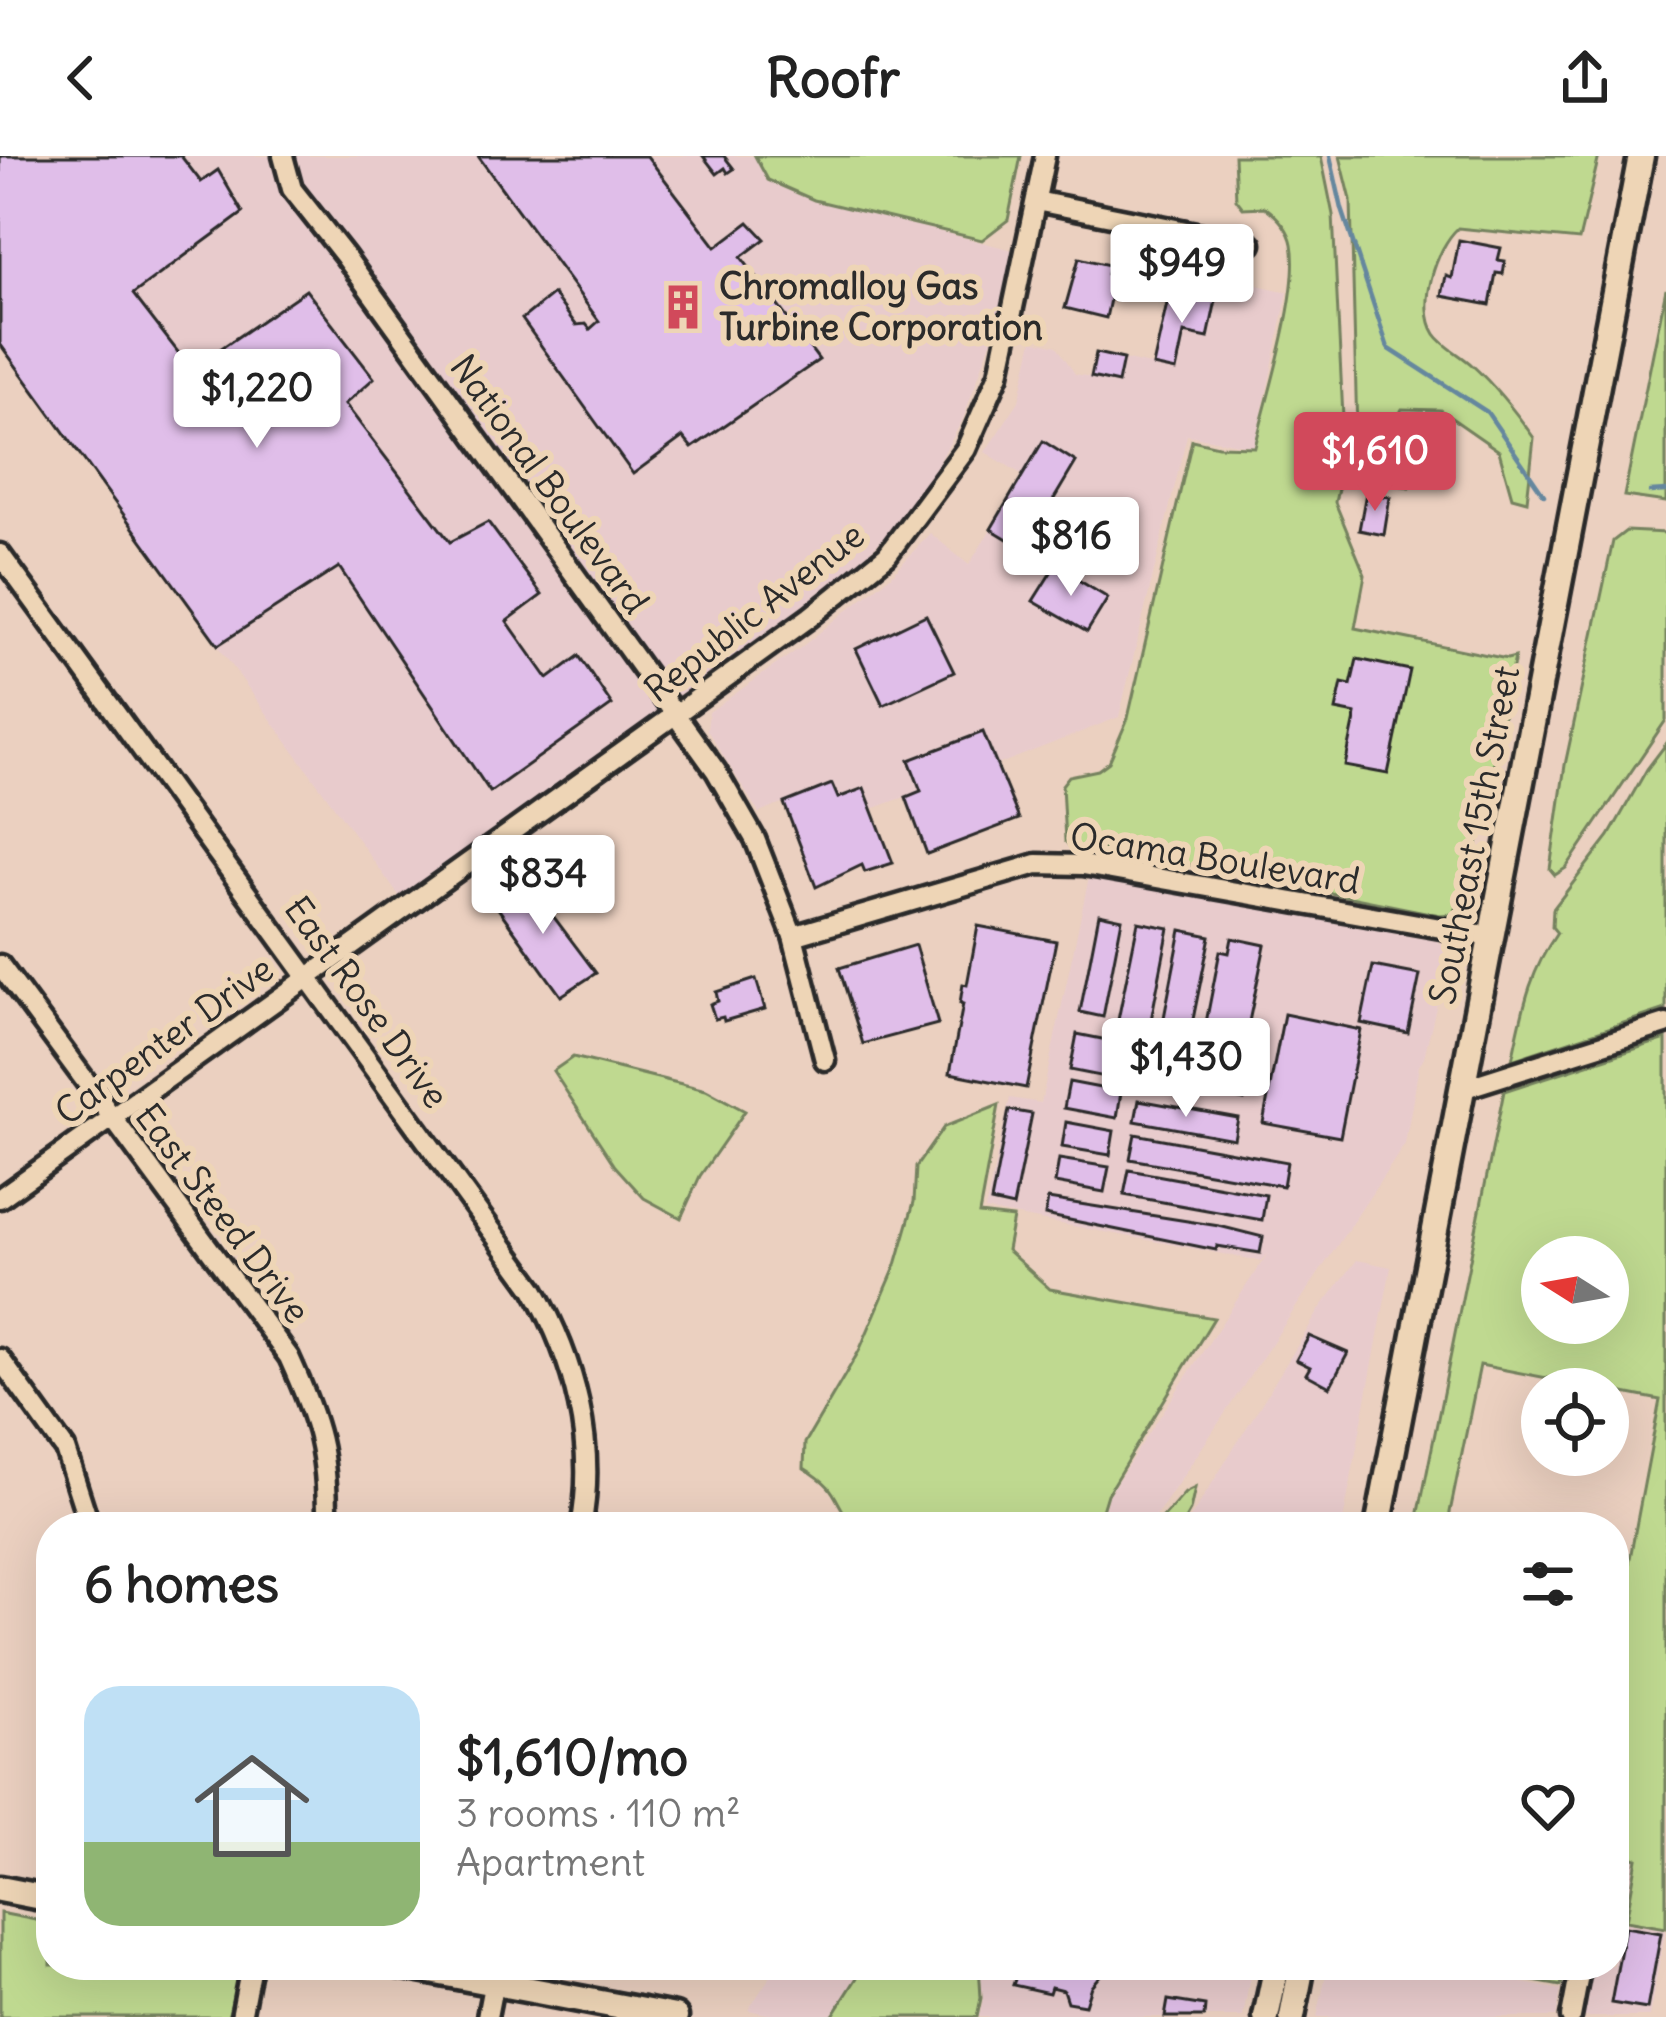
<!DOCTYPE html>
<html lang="en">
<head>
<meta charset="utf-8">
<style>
	body { margin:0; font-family:Delius,sans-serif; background:#f2f2f2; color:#222; height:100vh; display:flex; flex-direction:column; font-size:45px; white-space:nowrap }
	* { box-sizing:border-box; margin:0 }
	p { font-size:39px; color:#767676 }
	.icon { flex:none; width:66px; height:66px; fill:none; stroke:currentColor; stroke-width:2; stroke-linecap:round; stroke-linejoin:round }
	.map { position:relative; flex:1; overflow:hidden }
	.panel { position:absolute; left:36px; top:1356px; width:1593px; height:468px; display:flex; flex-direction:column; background:#fff; border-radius:48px; box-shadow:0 12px 48px #0002 }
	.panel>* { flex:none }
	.needle { width:78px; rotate:281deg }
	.fabs { position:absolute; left:1521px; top:1080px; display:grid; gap:24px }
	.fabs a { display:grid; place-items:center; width:108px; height:108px; border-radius:50%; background:#fff; box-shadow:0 12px 48px #0002; font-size:60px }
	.price { position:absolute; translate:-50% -102px; padding:0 27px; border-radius:12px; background:#fff; color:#222; font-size:39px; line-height:78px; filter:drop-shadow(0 3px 6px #0008) }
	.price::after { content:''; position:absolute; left:50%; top:72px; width:36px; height:27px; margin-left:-18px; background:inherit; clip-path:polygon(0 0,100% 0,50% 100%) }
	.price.current { background:#d1495b; color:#fff }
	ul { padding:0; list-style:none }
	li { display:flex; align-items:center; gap:36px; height:300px; padding:0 48px }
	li+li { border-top:3px solid #e0e0e0 }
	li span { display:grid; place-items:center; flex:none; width:336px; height:240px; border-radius:36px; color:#555 }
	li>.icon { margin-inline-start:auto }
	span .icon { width:144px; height:144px; fill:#fffc; stroke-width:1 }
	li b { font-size:51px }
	h2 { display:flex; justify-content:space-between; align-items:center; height:144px; padding:0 48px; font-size:51px }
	header { display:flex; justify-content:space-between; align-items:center; height:156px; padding:0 48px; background:#fff; font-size:54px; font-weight:800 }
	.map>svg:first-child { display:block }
	.built { fill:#e8cbcc }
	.green { fill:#bfd990; stroke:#75825e; stroke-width:3; fill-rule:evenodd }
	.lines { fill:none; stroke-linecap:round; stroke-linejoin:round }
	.stream { stroke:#65879e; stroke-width:4.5 }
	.building { fill:#e0bee9; stroke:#2b2b2b; stroke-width:3 }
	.minor-casing { stroke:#2b2b2b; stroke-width:27 }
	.major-casing { stroke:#2b2b2b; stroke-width:33 }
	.minor { stroke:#eed5b6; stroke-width:18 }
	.major { stroke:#eed5b6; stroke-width:24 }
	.labels { text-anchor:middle; stroke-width:12; stroke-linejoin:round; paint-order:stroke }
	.poi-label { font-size:36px; font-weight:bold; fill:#2b2b2b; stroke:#eed5b6; text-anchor:start }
	.street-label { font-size:36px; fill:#2b2b2b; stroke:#eed5b6 }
</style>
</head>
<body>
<header><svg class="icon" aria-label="back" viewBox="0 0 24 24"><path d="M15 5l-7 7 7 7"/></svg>Roofr<svg class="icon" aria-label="share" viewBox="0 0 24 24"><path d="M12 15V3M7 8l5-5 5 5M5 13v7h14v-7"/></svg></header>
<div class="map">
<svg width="1666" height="1861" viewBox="0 0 1666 1861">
	<rect width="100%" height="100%" fill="#ebd0c0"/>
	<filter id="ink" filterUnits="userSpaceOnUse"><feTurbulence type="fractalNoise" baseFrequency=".00833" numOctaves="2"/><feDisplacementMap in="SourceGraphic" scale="24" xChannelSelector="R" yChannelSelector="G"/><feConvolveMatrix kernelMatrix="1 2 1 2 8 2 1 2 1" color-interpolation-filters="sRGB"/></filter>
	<g filter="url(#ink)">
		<g class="built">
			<polygon points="0,0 755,0 768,24 814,44 1013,94 997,169 963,263 915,350 860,406 740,500 564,622 402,744 0,190"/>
			<polygon points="1221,121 1288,136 1255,291 1187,279 1119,561 997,609 982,576 910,604 921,635 872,653 864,633 838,642 831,628 759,657 707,574 709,556 800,492 893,418 930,377 969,409 991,373 1023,392 1043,286 1023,319 985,296 1019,245 1033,184 1057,190 1075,218 1117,226 1123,203 1176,215 1184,177 1209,182"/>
			<polygon points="1089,721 1437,785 1450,793 1424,901 1419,910 1405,988 1149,1371 1100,1371 1108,1339 1268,1097 1261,1105 985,1054 1010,942 1041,947"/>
			<polygon points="1357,1104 1391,1111 1342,1371 1185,1371 1322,1150"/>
			<polygon points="1614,1698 1636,1702 1625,1765 1666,1773 1649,1861 1581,1861 1590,1809 1614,1809"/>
			<polygon points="778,1809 865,1809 832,1861 782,1861 748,1854"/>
			<polygon points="980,1809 1252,1809 1243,1861 979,1861 983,1842"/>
			<polygon points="1328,1809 1427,1809 1561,1834 1556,1861 1317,1861"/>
		</g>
		<g class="green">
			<polygon points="755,0 1021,0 1008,64 982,84 814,44 768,24"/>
			<path d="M1234 0H1321L1333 59 1345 302 1335 346 1365 419 1355 472 1507 503 1515 501 1469 727 1453 758 1440 759 1121 695 1070 690 1065 685 1062 629 1069 620 1098 614 1109 606 1128 562 1192 284 1218 290 1255 291C1267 241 1301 135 1292 88 1289 72 1277 60 1265 51L1243 52 1236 43Z"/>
			<path d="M1340 0H1599L1579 84 1458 72C1436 92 1417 150 1435 178 1443 190 1461 199 1472 209 1496 231 1515 255 1534 282L1527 345 1512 341 1499 295 1440 254 1402 253 1391 272 1394 285 1420 314 1409 331 1376 325 1357 277 1351 44Z"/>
			<polygon points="1666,133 1666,346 1624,340"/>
			<polygon points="1626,375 1666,377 1666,564 1566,712 1555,719 1550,713 1565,609 1613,385"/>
			<path d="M1666 588V853L1512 904C1523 854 1528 819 1557 777L1552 771 1553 753 1609 680 1647 613Z"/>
			<path d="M1666 883V1772L1626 1765 1637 1702 1614 1696V1433L1624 1434 1660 1244 1480 1209 1447 1371H1416L1504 935ZM1542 1101H1608V1167H1542Z"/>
			<polygon points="573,901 706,934 745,955 700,1020 681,1062 644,1042 615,1010 553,915"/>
			<path d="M999 949 979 1058 1013 1062 1007 1094 1050 1133 1214 1162 1107 1338 1097 1371H853C831 1340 840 1334 804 1312L805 1287 859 1195 896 1109 914 1046 916 1011 944 971Z"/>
			<polygon points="1195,1332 1190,1355 1181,1371 1155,1371 1185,1337"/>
			<polygon points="0,1757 51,1767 51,1809 231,1809 238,1825 228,1861 0,1861"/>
			<polygon points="865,1809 979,1809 981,1842 977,1861 832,1861"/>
			<polygon points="1445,1809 1565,1809 1561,1830"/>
		</g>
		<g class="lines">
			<g class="stream">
				<polyline points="1330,0 1342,53 1388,192 1487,256 1544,339"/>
				<polyline points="1650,336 1666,335"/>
			</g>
		</g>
		<g class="building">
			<polygon points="0,0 181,0 201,26 218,14 243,57 133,138 191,213 306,134 374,222 345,248 450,386 488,366 542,439 507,465 548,523 579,500 612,549 490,636 339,411 218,489 0,188"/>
			<polygon points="478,0 647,0 716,91 749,66 765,83 741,101 819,204 692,292 683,281 633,318 522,163 553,138 576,169 586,168 590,173 599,165"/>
			<polygon points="703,0 724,0 734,13 728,17 725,12 717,18"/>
			<polygon points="1459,84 1501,92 1498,104 1505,105 1503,118 1496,117 1490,149 1442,140 1446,120 1452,122"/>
			<polygon points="1079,102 1109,109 1107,118 1115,120 1106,162 1065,152"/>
			<polygon points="1170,134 1216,144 1208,182 1184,177 1176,215 1153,210"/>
			<polygon points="1096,197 1123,203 1118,227 1091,221"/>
			<polygon points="1043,285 1076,306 1024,393 991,373"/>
			<polygon points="1366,337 1390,341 1384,379 1359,374"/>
			<polygon points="1055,410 1108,442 1087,476 1033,445"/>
			<polygon points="926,459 954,516 883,549 856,493"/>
			<polygon points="1357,503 1410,514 1388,618 1345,610 1356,558 1336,554 1342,527 1351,529"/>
			<polygon points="983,576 1019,663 927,698 906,641 921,635 909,604"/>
			<polygon points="832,628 838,642 864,632 893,707 865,716 862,709 816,731 784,647"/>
			<polygon points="523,720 596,817 561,840 492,744"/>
			<polygon points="1099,758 1122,763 1103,861 1080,856"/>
			<polygon points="1138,766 1169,772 1150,869 1118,864"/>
			<polygon points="978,770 1056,785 1026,932 950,917 963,848 960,847 963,828 967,829"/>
			<polygon points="1181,774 1210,780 1190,878 1162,872"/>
			<polygon points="1232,782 1265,789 1245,885 1204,877 1220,795 1229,797"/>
			<polygon points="915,789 938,868 863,888 839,812"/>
			<polygon points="1373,810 1420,819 1408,877 1361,867"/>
			<polygon points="756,823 765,853 724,865 723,861 715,863 710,848 718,845 716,836"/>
			<polygon points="1284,858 1361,874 1340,981 1263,967"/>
			<polygon points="1077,878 1132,889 1125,925 1070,914"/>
			<polygon points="1168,899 1249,915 1244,944 1163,926"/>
			<polygon points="1069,926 1121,936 1117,962 1064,952"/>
			<polygon points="1139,944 1238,962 1234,983 1135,965"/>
			<polygon points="1009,954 1032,958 1013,1051 991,1046"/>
			<polygon points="1066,966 1114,975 1110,999 1062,991"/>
			<polygon points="1135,978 1287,1006 1283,1030 1130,1003"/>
			<polygon points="1059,1003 1109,1011 1104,1036 1055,1027"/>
			<polygon points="1129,1014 1266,1039 1262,1064 1124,1039"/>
			<polygon points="1048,1043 1219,1070 1263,1081 1260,1097 1217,1090 1216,1094 1045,1059"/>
			<polygon points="1309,1180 1348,1197 1330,1231 1306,1218 1310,1211 1296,1204"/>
			<polygon points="1625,1771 1661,1777 1647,1853 1611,1847"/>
			<polygon points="1020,1809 1109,1809 1091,1830 1085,1849 1067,1846 1063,1834 1051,1831 1049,1837 1013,1829"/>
			<polygon points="1168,1844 1205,1850 1204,1861 1165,1861"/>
		</g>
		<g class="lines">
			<g class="minor-casing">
				<g id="minor">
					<polyline points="283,0 292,33 345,100 716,615 755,683 793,780 825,904"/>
					<polyline points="1036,45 1251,88"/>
					<path d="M0 398 534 1133C575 1205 597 1289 581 1371"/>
					<polyline points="793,780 1037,708 1083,709 1492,781"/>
					<path d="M0 809 289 1201C319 1267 328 1298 327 1371"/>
					<polyline points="1462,933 1666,868"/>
					<polyline points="0,1042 676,558 810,461 887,399 966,293 999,218 1045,0"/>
					<polyline points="0,1203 65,1293 90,1371"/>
					<polyline points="241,1861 251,1809"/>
					<polyline points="487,1861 497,1809"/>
					<polyline points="1571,1861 1581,1809"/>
				</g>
			</g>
			<g class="major-casing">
				<g id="major">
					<polyline points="1378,1371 1641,0"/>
					<polyline points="0,1733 51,1743"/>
					<polyline points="399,1809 675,1861"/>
					<polyline points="1266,1861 1277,1809"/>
					<polyline points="1292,1861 1302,1809"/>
				</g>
			</g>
			<use href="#minor" class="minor"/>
			<use href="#major" class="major"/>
		</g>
	</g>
	<defs>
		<g id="building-bare" transform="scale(3.6)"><path d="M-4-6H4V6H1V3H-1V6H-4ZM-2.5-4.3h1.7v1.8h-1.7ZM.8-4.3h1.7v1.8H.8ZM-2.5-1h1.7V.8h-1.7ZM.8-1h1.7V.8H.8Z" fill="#d1495b" stroke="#eed5b6" stroke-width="2.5" paint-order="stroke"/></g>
	</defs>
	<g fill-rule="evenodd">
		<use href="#building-bare" x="683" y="151"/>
	</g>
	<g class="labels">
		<g class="poi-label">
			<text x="719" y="143">Chromalloy Gas<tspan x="719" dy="41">Turbine Corporation</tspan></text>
		</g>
		<g class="street-label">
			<text transform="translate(550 328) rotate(54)" y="13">National Boulevard</text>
			<text transform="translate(754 456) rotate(-38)" y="13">Republic Avenue</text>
			<text transform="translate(1474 679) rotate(-79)" y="13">Southeast 15th Street</text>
			<text transform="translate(1215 702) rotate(9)" y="13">Ocama Boulevard</text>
			<text transform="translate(367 846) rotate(54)" y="13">East Rose Drive</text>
			<text transform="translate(164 884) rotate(-36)" y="13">Carpenter Drive</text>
			<text transform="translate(223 1057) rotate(53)" y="13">East Steed Drive</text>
		</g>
	</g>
</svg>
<div class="fabs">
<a><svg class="needle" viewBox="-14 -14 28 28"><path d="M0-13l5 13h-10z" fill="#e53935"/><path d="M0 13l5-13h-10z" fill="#767676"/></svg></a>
<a><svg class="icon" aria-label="locate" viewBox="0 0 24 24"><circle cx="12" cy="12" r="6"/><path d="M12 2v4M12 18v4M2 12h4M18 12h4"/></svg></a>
</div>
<b class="price" style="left:1182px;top:170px">$949</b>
<b class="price" style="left:257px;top:295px">$1,220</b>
<b class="price current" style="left:1375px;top:358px">$1,610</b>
<b class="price" style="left:1071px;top:443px">$816</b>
<b class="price" style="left:543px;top:781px">$834</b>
<b class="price" style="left:1186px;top:964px">$1,430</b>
<section class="panel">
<h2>6 homes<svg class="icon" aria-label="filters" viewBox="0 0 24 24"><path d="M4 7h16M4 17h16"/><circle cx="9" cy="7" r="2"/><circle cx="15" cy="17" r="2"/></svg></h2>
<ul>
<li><span style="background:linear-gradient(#bfe0f5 65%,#8fb573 0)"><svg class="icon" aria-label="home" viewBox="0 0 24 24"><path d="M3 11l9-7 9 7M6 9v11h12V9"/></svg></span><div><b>$1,610/mo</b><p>3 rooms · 110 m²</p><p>Apartment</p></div><svg class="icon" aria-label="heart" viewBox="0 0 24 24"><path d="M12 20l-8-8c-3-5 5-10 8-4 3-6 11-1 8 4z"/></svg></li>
</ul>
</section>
</div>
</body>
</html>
